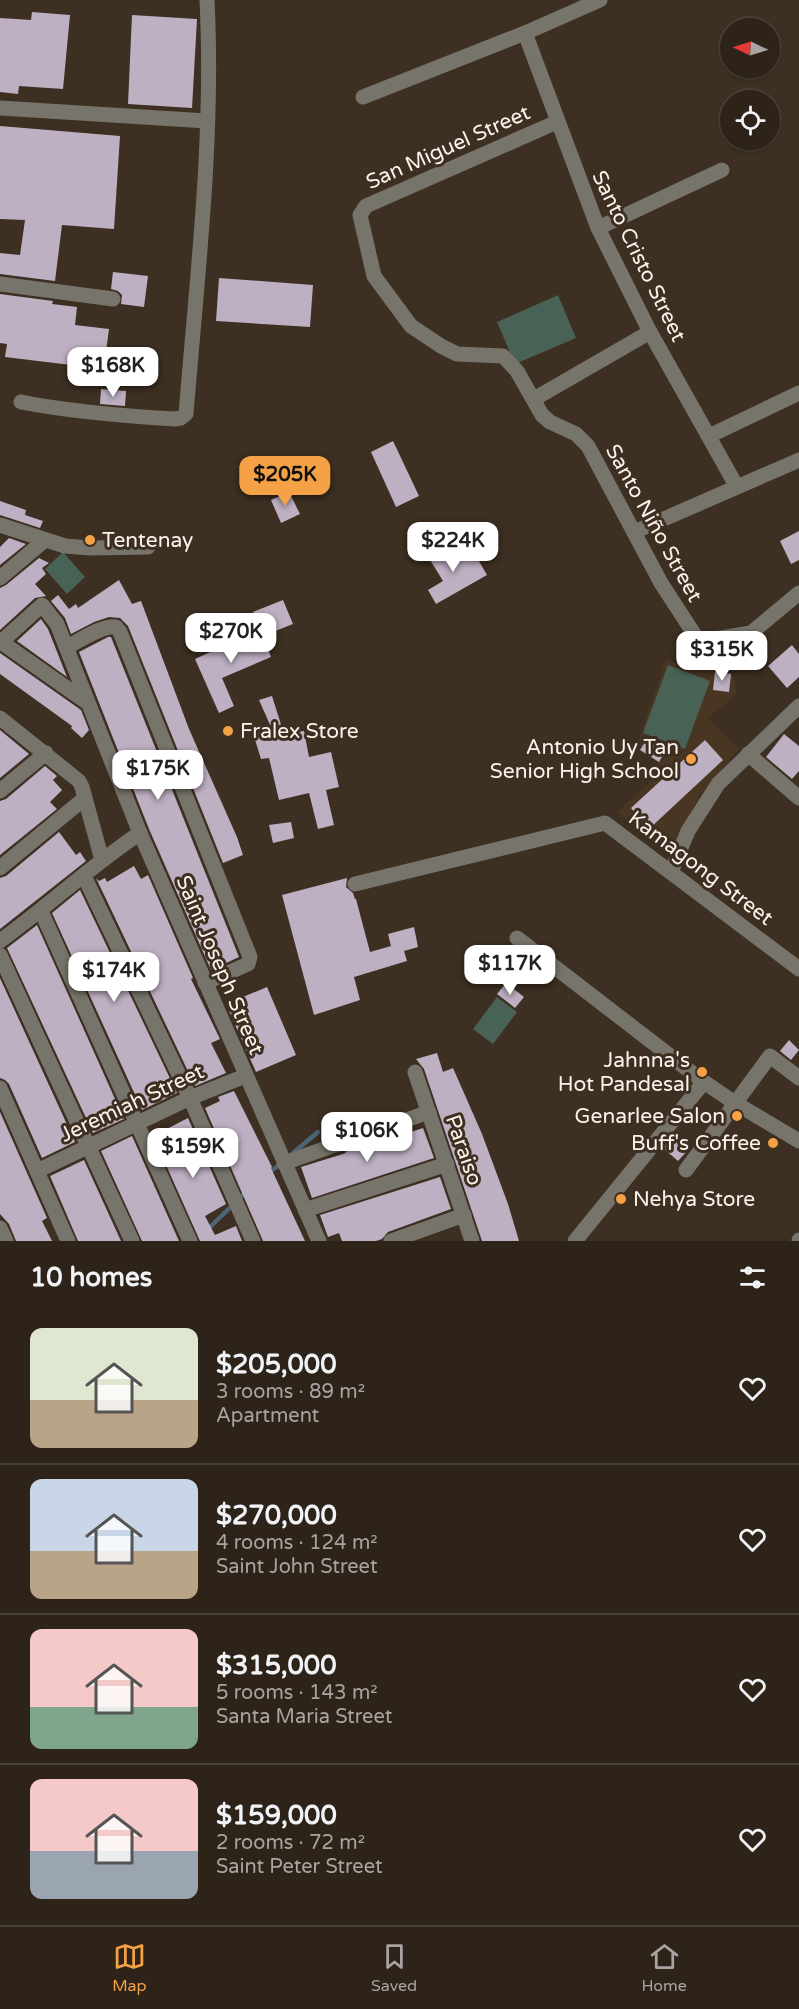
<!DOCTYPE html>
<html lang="en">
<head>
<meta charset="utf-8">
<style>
	body { margin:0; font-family:"Varela Round",sans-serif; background:#3a2f26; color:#f1f3f6; height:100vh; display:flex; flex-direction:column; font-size:22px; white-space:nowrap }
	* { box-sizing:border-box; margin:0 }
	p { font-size:20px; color:#a7a4a2 }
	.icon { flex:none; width:33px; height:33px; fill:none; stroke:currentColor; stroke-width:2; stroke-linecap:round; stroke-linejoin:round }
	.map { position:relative; height:1241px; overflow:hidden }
	.sheet { display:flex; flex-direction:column; background:#2e2319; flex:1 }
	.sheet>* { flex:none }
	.needle { width:39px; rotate:274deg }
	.tools { position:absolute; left:720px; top:18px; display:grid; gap:12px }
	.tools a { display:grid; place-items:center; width:60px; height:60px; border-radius:50%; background:#2e2319; box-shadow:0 2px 4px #0004,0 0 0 2px #494038; font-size:30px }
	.price { position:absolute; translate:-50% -51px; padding:0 14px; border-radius:12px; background:#fff; color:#222; font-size:20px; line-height:39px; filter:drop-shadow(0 2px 3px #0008) }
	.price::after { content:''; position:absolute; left:50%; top:36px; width:18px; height:14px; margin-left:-9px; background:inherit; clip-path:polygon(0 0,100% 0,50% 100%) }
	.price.active { background:#f5a246; color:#111 }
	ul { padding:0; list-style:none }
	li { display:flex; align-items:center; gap:18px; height:150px; padding:0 30px }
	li+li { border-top:2px solid #494038 }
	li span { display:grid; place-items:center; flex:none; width:168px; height:120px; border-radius:12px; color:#555 }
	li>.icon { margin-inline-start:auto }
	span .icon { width:72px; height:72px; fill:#fffc; stroke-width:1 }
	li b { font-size:26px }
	h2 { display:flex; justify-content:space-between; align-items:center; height:72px; padding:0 30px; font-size:26px }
	.tabs { display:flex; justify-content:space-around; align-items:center; height:84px; border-top:2px solid #494038; background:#2e2319; font-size:16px; color:#a7a4a2 }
	.tabs a { display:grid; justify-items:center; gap:3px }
	.tabs .active { color:#f5a246 }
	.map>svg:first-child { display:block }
	.built { fill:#493622 }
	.green { fill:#496256 }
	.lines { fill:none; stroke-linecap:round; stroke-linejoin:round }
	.stream { stroke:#4a6677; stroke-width:4.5 }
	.building { fill:#beb0c3 }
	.minor { stroke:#77746b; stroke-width:15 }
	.poi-dot { fill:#f5a246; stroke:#3d2f21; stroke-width:2 }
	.labels { text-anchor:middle; stroke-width:6; stroke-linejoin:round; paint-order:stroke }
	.street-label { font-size:21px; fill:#fcf3ea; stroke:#3d2f21 }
	.poi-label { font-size:21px; fill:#fcf3ea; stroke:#3d2f21; text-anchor:end }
</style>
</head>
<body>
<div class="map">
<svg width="799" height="1241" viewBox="0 0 799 1241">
	<rect width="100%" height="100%" fill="#3d2f21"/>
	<polygon class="built" points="666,660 732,673 737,694 708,718 739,749 699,796 670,855 617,812 665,768 636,747"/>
	<g class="green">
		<polygon points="558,295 576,338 515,364 497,322"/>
		<polygon points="63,552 85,577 67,594 45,569"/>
		<polygon points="668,665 710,681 685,749 643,733"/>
		<polygon points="497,997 517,1012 493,1044 473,1029"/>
	</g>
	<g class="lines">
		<g class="stream">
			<polyline points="293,1153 318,1132"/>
			<polyline points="267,1174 282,1163"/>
			<polyline points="208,1229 247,1191"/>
		</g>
	</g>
	<g class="building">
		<polygon points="32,12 70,15 63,89 19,86 18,94 0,92 0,18 31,20"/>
		<polygon points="132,15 197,19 192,108 128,104"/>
		<polygon points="0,126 120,136 114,229 62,225 55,281 0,274 0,253 20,255 25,220 0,219"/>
		<polygon points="113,272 148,276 144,307 121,304 122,295 118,291 111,289"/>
		<polygon points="219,278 313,285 310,327 216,321"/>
		<polygon points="0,294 53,301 52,304 77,307 75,325 109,329 103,374 71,371 71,365 5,357 7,344 0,343"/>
		<polygon points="101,389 126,391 125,406 100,404"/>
		<polygon points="393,441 419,496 396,507 371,452"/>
		<polygon points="289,492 300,514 281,523 271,500"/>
		<polygon points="0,501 26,510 25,515 43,521 40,528 0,515"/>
		<polygon points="799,531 799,560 791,564 780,541"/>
		<polygon points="9,538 26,544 0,565 0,547"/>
		<polygon points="437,541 450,564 473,551 487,575 436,604 428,590 443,581 424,550"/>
		<polygon points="39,558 49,563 42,568 46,574 35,584 46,596 35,598 0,630 0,588 6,585"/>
		<polygon points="119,580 132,604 141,601 189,729 237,837 243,855 223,863 128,626 120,618 109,617 94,622 71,634 65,618 51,601 58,595 69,609 76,604 78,608"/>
		<polygon points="283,600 293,624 263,636 253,612"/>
		<polygon points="41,619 48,629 67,677 17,641"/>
		<polygon points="260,629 271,657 222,678 234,706 219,713 195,659 217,649 216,645"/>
		<polygon points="108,637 111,637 239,957 211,970 149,829 79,652"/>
		<polygon points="792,645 799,654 799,677 787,688 768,666"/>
		<polygon points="0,653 81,710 89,730 82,738 71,728 72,726 0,674"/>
		<polygon points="715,672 731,674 729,692 713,690"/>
		<polygon points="272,696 284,734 304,731 309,757 331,752 339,787 326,790 334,825 318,829 309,793 279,800 269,758 261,759 252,730 271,727 259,700"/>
		<polygon points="0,730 29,754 0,778"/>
		<polygon points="784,734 799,746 799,771 792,779 766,757"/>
		<polygon points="649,736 667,748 659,762 640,750"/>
		<polygon points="705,740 723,760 649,829 631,808"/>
		<polygon points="45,766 57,776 53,780 62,790 50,802 57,809 0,855 0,801 6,799"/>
		<polygon points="291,822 294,838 273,843 269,825"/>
		<polygon points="59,832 76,855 80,852 86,861 0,929 0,878 6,876"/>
		<polygon points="134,866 141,879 148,875 193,978 191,979 220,1039 211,1043 226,1073 195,1086 96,878 99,881 105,878 107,882"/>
		<polygon points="347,878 346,887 353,893 355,899 356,899 370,952 391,946 388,934 414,927 418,947 404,951 407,961 354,977 360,1000 314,1015 282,895"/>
		<polygon points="80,890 177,1093 142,1110 52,913"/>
		<polygon points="37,925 124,1119 93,1133 7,948"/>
		<polygon points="0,978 75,1142 42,1158 9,1084 5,1080 0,1078"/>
		<polygon points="506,983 524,997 515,1008 497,994"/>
		<polygon points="267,987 296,1055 256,1072 226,1004"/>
		<polygon points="789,1040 799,1050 791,1060 780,1051"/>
		<polygon points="437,1053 443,1072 453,1068 482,1134 508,1204 519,1241 482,1241 424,1069 416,1059"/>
		<polygon points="234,1091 272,1167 271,1168 305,1241 263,1241 205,1108 220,1101 218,1097"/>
		<polygon points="0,1112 47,1218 42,1221 52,1241 16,1241 9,1224 0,1214"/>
		<polygon points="188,1118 226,1204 205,1216 215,1235 236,1226 242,1241 200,1241 153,1136"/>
		<polygon points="423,1128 434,1158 312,1198 301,1167 346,1153 345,1152 355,1148 357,1151 395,1135 396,1137"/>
		<polygon points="132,1136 179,1241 142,1241 101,1151"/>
		<polygon points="672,1136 688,1150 678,1161 663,1148"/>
		<polygon points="84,1160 121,1241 78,1241 50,1176"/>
		<polygon points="440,1177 451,1209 388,1232 382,1239 376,1241 342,1241 339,1233 328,1237 320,1215"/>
	</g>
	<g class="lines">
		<g class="minor">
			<polyline points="525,33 598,228 650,332 737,487"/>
			<polyline points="363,97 525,33 600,0"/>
			<polyline points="0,108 207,121"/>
			<polyline points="557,122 366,206 360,215 374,276 411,326 441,346 457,354 503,356 517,371 542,415 550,422 576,434 588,446 661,583 698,640 702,641 751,633 799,593"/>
			<polyline points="598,228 722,170"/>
			<polyline points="0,284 113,299"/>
			<polyline points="534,399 650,332"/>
			<path d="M21 402C72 412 123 416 175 419L181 418 186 414C197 277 214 138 207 0"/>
			<polyline points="709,436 799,393"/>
			<polyline points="0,525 65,546 90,548 148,547"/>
			<polyline points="634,532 799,460"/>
			<polyline points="0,578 45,540"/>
			<path d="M67 647C79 641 104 624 116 627L120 632 250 957 248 964 205 983"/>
			<polyline points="88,703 1,642 42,605 57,624 140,833 319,1241"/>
			<polyline points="0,718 79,781 82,787 102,860"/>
			<polyline points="748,754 799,798"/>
			<polyline points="0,791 46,753"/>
			<polyline points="0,868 85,798"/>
			<polyline points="671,872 688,831 718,784 799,706"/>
			<polyline points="84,876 190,1098 253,1241"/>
			<polyline points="355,884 605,823 799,969"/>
			<polyline points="41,911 190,1241"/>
			<polyline points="517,938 704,1082 735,1103 799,1141"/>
			<path d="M0 941C48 906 91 866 140 833"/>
			<polyline points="0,955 132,1241"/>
			<polyline points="415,1072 472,1241"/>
			<polyline points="0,1088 68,1241"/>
			<polyline points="284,1163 429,1112"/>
			<polyline points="686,1170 770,1056 799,1078"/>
			<polyline points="37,1171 190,1098 245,1076"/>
			<polyline points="305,1210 447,1164"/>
			<polyline points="0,1228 6,1241"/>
			<polyline points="391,1241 464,1215"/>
			<polyline points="575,1241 704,1082"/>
			<polyline points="799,1241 799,1240"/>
		</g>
	</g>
	<g class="poi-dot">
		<circle cx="90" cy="540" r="6"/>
		<circle cx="228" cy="731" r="6"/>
		<circle cx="691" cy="759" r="6"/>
		<circle cx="702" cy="1072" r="6"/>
		<circle cx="737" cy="1116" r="6"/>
		<circle cx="773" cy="1143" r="6"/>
		<circle cx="621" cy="1199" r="6"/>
	</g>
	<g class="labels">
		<g class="street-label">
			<text transform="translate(448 147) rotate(-24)" y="7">San Miguel Street</text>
			<text transform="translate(639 256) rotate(64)" y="7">Santo Cristo Street</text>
			<text transform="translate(654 523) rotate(61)" y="7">Santo Niño Street</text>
			<text transform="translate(701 868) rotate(37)" y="7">Kamagong Street</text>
			<text transform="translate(220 965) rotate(67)" y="7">Saint Joseph Street</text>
			<text transform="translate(132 1103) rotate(-25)" y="7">Jeremiah Street</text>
			<text transform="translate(464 1150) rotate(71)" y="7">Paraiso</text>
		</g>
		<g class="poi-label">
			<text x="102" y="547" text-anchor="start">Tentenay</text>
			<text x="240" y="738" text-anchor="start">Fralex Store</text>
			<text x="679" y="754">Antonio Uy Tan<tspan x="679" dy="24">Senior High School</tspan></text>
			<text x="690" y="1067">Jahnna's<tspan x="690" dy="24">Hot Pandesal</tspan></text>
			<text x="725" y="1123">Genarlee Salon</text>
			<text x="761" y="1150">Buff's Coffee</text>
			<text x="633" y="1206" text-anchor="start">Nehya Store</text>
		</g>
	</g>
</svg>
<div class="tools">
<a><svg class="needle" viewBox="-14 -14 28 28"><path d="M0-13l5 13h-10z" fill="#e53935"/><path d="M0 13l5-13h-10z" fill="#a7a4a2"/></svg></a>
<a><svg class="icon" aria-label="locate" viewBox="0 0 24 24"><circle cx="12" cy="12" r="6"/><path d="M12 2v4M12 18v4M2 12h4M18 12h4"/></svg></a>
</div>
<b class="price" style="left:113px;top:398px">$168K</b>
<b class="price active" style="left:285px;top:507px">$205K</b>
<b class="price" style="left:453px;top:573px">$224K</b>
<b class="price" style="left:231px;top:664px">$270K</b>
<b class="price" style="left:722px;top:682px">$315K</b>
<b class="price" style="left:158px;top:801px">$175K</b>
<b class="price" style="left:510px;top:996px">$117K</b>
<b class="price" style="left:114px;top:1003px">$174K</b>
<b class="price" style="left:367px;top:1163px">$106K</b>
<b class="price" style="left:193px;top:1179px">$159K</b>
</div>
<section class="sheet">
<h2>10 homes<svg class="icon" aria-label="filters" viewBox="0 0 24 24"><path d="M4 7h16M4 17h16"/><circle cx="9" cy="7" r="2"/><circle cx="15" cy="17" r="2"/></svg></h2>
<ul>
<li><span style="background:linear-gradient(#dfe7d0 60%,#b9a48a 0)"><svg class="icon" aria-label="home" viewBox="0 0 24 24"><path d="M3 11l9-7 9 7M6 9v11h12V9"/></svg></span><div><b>$205,000</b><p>3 rooms · 89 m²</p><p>Apartment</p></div><svg class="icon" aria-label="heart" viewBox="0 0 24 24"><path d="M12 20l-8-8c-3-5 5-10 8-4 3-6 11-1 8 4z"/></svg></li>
<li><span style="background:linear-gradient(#c9d6e8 60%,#b9a48a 0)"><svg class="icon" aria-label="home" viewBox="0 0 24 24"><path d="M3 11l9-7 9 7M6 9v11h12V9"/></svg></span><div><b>$270,000</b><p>4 rooms · 124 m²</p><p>Saint John Street</p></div><svg class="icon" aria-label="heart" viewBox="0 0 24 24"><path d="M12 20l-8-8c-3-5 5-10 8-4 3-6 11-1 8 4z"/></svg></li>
<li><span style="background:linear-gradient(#f6c9c9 65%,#7fa58c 0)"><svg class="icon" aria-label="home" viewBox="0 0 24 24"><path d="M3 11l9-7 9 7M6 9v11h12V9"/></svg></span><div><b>$315,000</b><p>5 rooms · 143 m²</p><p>Santa Maria Street</p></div><svg class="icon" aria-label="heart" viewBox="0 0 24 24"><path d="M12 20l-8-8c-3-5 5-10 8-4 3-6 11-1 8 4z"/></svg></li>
<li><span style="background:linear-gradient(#f6c9c9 60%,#9aa5b1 0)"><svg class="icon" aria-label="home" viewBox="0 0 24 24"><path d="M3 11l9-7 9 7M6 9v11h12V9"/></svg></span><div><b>$159,000</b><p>2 rooms · 72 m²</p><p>Saint Peter Street</p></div><svg class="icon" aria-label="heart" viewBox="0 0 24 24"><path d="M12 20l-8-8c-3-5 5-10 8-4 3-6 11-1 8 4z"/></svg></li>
</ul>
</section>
<nav class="tabs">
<a class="active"><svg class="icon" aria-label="map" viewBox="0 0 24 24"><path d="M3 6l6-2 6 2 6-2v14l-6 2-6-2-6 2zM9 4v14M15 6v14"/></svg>Map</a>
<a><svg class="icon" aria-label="saved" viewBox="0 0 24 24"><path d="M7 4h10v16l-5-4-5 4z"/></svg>Saved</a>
<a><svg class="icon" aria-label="home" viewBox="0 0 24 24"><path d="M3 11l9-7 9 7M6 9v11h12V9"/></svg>Home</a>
</nav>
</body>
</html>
